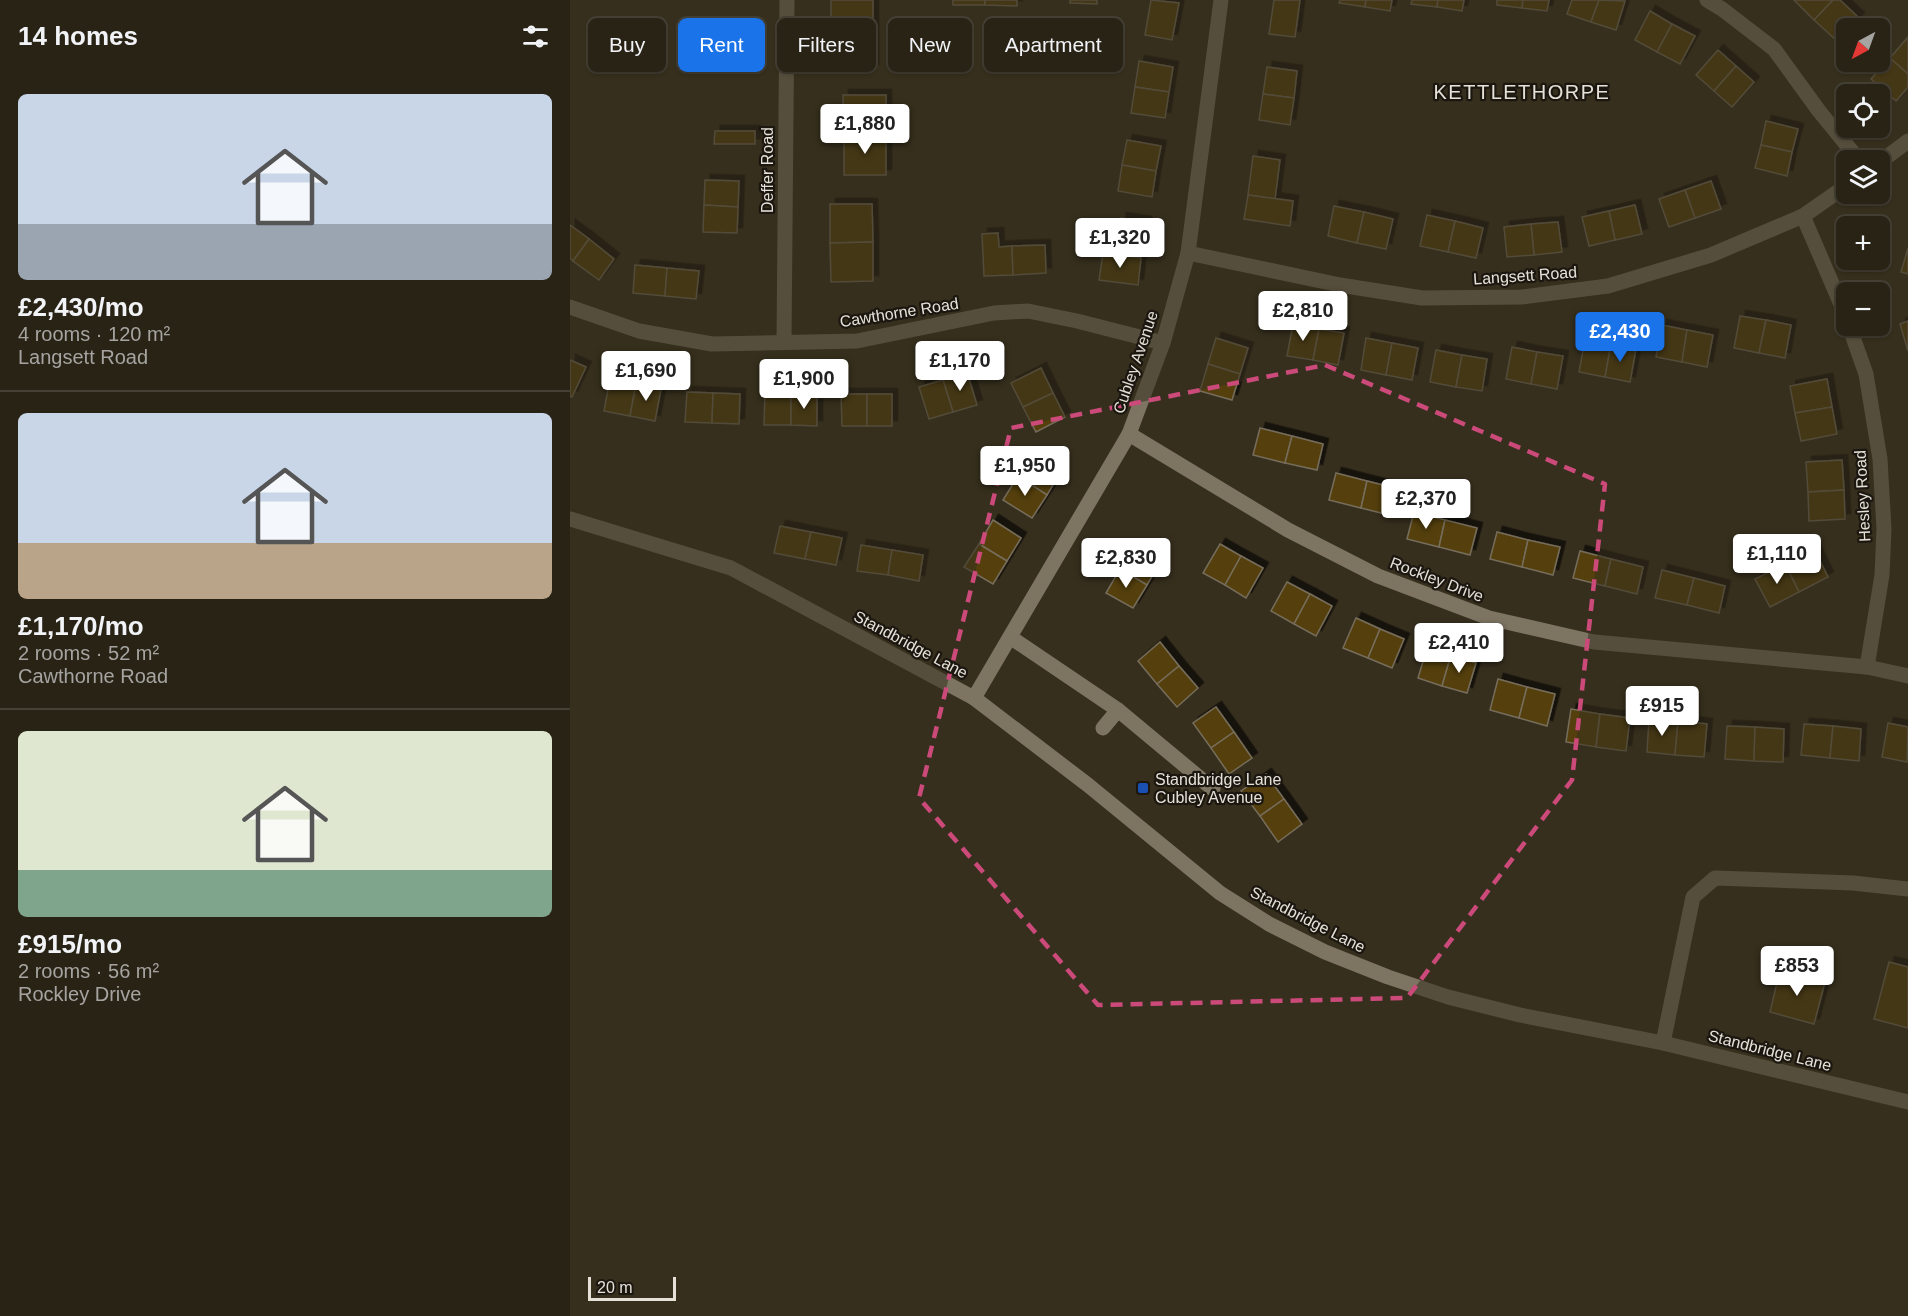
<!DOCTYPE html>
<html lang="en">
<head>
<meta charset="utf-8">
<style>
	body { margin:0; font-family:Helvetica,sans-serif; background:#312b1f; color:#f1f3f6; height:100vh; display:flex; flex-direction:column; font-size:22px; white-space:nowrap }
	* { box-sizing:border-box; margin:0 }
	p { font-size:20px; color:#a5a4a1 }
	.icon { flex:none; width:33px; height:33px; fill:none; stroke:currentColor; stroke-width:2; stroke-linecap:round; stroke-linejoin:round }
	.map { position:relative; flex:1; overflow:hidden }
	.sheet { display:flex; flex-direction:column; background:#292316; width:570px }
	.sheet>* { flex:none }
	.top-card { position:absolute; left:18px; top:18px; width:570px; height:54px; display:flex; gap:12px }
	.needle { width:39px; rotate:221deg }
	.buttons { position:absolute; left:1266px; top:18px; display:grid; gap:12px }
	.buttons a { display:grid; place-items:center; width:54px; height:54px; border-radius:9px; background:#292316; box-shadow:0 2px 4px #0004,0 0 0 2px #454035; font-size:30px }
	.scale { position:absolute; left:18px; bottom:15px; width:88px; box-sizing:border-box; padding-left:6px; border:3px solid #e6e1d7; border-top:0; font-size:16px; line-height:21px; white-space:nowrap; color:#e6e1d7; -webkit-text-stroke:4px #1b1710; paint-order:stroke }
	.price { position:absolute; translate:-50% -51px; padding:0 14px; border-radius:6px; background:#fff; color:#222; font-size:20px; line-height:39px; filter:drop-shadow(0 2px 3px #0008) }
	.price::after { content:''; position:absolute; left:50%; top:36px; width:18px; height:14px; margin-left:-9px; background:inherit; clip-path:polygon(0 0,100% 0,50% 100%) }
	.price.on { background:#1a73e8; color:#fff }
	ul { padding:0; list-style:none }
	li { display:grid; align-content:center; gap:12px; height:318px; padding:0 18px }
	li+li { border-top:2px solid #454035 }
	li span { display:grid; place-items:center; height:186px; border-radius:9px; color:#555 }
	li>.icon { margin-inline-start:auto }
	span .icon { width:108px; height:108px; fill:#fffc; stroke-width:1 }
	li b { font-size:26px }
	h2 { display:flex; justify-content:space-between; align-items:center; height:72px; padding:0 18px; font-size:26px }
	.chip { padding:0 21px; border-radius:9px; background:#292316; box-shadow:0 2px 4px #0004,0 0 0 2px #454035; font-size:21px; line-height:54px }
	.chip.on { background:#1a73e8; color:#fff }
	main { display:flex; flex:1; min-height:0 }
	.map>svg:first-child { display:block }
	.building { fill:#543f0b; stroke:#766d5b; stroke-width:1.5; filter:url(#shadow) }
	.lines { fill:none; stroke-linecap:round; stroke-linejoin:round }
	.service { stroke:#7d7462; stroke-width:15 }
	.minor { stroke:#7d7462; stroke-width:15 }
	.tertiary { stroke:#7d7462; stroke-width:15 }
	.marked { fill:none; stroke:#cb4a7a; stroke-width:4.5; stroke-dasharray:12 8; stroke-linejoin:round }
	.transit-dot { fill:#1a4fb4; stroke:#1b1710; stroke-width:2 }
	.labels { text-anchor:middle; stroke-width:4.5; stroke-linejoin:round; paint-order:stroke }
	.street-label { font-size:16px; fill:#e6e1d7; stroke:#1b1710 }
	.poi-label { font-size:16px; fill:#e6e1d7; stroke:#1b1710; text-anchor:start }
	.quarter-label { font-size:20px; letter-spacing:1.5px; fill:#e6e1d7; stroke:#1b1710 }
</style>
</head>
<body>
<main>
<section class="sheet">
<h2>14 homes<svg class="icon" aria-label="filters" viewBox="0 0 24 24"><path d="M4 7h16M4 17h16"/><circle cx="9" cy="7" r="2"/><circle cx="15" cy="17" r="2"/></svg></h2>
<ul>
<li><span style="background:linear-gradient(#c9d6e8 70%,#9aa5b1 0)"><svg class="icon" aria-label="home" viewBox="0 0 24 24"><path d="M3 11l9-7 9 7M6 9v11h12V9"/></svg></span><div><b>£2,430/mo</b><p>4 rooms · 120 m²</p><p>Langsett Road</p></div></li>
<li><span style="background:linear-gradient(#c9d6e8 70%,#b9a48a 0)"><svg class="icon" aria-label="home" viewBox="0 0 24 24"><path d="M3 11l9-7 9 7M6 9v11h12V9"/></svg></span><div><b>£1,170/mo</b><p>2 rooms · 52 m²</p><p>Cawthorne Road</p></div></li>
<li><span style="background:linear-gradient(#dfe7d0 75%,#7fa58c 0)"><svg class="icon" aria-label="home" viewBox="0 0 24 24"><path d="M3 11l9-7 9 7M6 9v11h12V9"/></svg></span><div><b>£915/mo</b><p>2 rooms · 56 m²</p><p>Rockley Drive</p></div></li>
</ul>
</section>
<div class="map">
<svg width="1338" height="1316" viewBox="0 0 1338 1316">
	<defs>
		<filter id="shadow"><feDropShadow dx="5.5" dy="-5.5" stdDeviation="0" flood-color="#0009"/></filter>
	</defs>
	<rect width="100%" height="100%" fill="#372f1e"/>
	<g class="building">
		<polygon points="261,0 303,0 303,29 261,28"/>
		<rect x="383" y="0" width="32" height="5"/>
		<polygon points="415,0 447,0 447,6 415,5"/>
		<polygon points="500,0 527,0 527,4 500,3"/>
		<polygon points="581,0 609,3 602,40 575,35"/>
		<polygon points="704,0 730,0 725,37 699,34"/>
		<polygon points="770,0 796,0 795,7 769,3"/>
		<polygon points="796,0 822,0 820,11 795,7"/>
		<polygon points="842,0 868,0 867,7 841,4"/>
		<polygon points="868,0 894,0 892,11 867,7"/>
		<polygon points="927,0 953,0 952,8 927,5"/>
		<polygon points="953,0 979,0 977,11 952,8"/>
		<polygon points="1002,0 1029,0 1021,22 997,14"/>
		<polygon points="1029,0 1055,1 1046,30 1021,22"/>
		<polygon points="1224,0 1263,0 1244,20"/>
		<polygon points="1263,0 1270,0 1289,18 1267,41 1244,20"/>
		<polygon points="1080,11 1102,24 1087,52 1065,40"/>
		<polygon points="1102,24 1125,36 1110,64 1087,52"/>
		<polygon points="261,28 303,29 303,70 261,70"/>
		<polygon points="1338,37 1338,74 1320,58"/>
		<polygon points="1148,50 1166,66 1144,91 1126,75"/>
		<polygon points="1320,58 1338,74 1338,87 1326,101 1301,79"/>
		<polygon points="569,61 603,67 599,92 565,87"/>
		<polygon points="1166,66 1184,82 1162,107 1144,91"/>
		<polygon points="697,67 727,71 724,98 693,94"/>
		<polygon points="565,87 599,92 595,118 561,113"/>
		<polygon points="693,94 724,98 720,125 689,120"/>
		<polygon points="273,95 316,95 316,135 274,136"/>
		<polygon points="1196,121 1228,129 1222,152 1191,145"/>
		<polygon points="145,131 185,131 185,144 144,144"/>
		<polygon points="316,135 316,175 274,175 274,136"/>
		<polygon points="557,140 591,146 586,171 552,165"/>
		<polygon points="1191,145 1222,152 1217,176 1185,168"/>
		<polygon points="683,156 710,160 705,199 678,195"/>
		<polygon points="552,165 586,171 582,197 548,191"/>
		<polygon points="135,180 169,181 168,207 134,205"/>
		<polygon points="1141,181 1151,209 1125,218 1115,190"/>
		<polygon points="1115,190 1125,218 1099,227 1089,199"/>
		<polygon points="678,195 723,201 720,226 674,219"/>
		<polygon points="260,204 302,204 303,242 260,243"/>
		<polygon points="134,205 168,207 167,233 133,232"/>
		<polygon points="1065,205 1072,234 1045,240 1039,211"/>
		<polygon points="764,206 794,212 787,243 758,236"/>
		<polygon points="1039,211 1045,240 1019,246 1012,217"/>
		<polygon points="794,212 823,219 816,249 787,243"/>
		<polygon points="857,215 885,221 878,252 850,246"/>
		<polygon points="551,218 576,222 571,258 546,255"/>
		<polygon points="885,221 913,228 906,258 878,252"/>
		<polygon points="988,222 992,252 964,255 961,224"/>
		<polygon points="961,224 964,255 937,257 934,227"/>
		<polygon points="0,225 19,239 3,261 0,258"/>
		<polygon points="428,233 429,247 442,246 443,275 414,276 412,234"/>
		<polygon points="19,239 44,259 29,280 3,261"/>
		<polygon points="303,242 303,281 261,282 260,243"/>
		<polygon points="475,245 476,273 443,275 442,246"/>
		<polygon points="1338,248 1338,274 1331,272"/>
		<polygon points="533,253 571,258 568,285 529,280"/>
		<polygon points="65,265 97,268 95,296 63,293"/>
		<polygon points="97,268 129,271 126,299 95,296"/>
		<polygon points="1170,316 1196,320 1189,353 1164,348"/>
		<polygon points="1196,320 1221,325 1215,358 1189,353"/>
		<polygon points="1338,321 1338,351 1330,324"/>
		<polygon points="723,324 749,329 743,360 717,356"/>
		<polygon points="1092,325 1117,330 1112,362 1086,357"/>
		<polygon points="749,329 774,333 768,365 743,360"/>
		<polygon points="1117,330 1143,335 1137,367 1112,362"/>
		<polygon points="646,338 678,348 670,374 638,364"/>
		<polygon points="796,338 822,343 816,375 791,370"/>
		<polygon points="1015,340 1041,344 1035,377 1009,372"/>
		<polygon points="822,343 848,348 842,380 816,375"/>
		<polygon points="1041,344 1066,349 1060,382 1035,377"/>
		<polygon points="942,347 967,352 961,384 936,379"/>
		<polygon points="866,350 892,355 886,387 860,382"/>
		<polygon points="967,352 993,356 987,389 961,384"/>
		<polygon points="892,355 917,359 912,391 886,387"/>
		<polygon points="0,360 16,367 2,397 0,396"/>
		<polygon points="638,364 670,374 662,400 630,391"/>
		<polygon points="471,368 483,393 453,407 441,383"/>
		<polygon points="397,372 407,405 383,412 373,380"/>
		<polygon points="40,379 66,384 60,416 34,411"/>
		<polygon points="1257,379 1262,407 1225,413 1220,386"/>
		<polygon points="373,380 383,412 359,419 349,387"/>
		<polygon points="66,384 91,389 85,421 60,416"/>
		<polygon points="117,392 143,393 142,423 115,422"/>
		<polygon points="143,393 170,394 169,424 142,423"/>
		<polygon points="195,393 221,394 221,425 194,425"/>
		<polygon points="483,393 495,417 466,432 453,407"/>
		<polygon points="221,394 247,394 247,426 221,425"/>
		<polygon points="271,394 297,394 297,426 272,426"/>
		<rect x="297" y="394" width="25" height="32"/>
		<polygon points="1262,407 1267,434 1231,441 1225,413"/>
		<polygon points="690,428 722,436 715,463 683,455"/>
		<polygon points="722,436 753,444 747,470 715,463"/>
		<polygon points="462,452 492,470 477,495 448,476"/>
		<polygon points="1272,460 1274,490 1238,492 1236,462"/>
		<polygon points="766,473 797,481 791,508 759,500"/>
		<polygon points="448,476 477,495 462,518 433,500"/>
		<polygon points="797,481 829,489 823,516 791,508"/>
		<polygon points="1274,490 1275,519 1239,521 1238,492"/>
		<polygon points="844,512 875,520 869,547 837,539"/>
		<polygon points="423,520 451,538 437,561 409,544"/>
		<polygon points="875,520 907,528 900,555 869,547"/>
		<polygon points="210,526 241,532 235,559 204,553"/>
		<polygon points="241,532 272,538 266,565 235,559"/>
		<polygon points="927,532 958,540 952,567 920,559"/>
		<polygon points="958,540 990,547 983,575 952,567"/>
		<polygon points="409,544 437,561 423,584 394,567"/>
		<polygon points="650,544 671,556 655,585 633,573"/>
		<polygon points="291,545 322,550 318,575 287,571"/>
		<polygon points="564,545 591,561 577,585 550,569"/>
		<polygon points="1244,549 1258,577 1229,592 1215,564"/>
		<polygon points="322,550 353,555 349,581 318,575"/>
		<polygon points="1010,551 1041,559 1035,586 1003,578"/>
		<polygon points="671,556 693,568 676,598 655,585"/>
		<polygon points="1041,559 1073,567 1067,594 1035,586"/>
		<polygon points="1215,564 1229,592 1200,607 1185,579"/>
		<polygon points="550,569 577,585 563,608 536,593"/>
		<polygon points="1092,570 1124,578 1117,605 1085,598"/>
		<polygon points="1124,578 1155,586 1149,613 1117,605"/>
		<polygon points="717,582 740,594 724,624 701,611"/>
		<polygon points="740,594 762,606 746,636 724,624"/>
		<polygon points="786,618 810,629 798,658 773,648"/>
		<polygon points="810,629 834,639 822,668 798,658"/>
		<polygon points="590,642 609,666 587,684 568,661"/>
		<polygon points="857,648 881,655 872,686 848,678"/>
		<polygon points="881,655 906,663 897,693 872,686"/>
		<polygon points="609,666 628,688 607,707 587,684"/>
		<polygon points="928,679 957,687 949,718 920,710"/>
		<polygon points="957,687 985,694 977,726 949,718"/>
		<polygon points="646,707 664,732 641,748 623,723"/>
		<polygon points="1001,709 1030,714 1026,747 996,742"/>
		<polygon points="1030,714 1060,718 1056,751 1026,747"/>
		<polygon points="1079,719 1108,721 1105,755 1077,752"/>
		<polygon points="1108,721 1137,724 1134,757 1105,755"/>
		<polygon points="1318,723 1338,727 1337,762 1312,757"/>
		<polygon points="1234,724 1263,726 1260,758 1231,755"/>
		<polygon points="1157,726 1185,727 1184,761 1155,759"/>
		<polygon points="1263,726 1291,729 1289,761 1260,758"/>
		<polygon points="1185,727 1214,729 1213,762 1184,761"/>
		<polygon points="664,732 682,758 659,774 641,748"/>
		<polygon points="696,774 714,799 690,816 671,791"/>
		<polygon points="714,799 732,824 708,842 690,816"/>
		<polygon points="1319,962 1338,967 1338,1028 1304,1019"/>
		<polygon points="1210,970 1255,982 1244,1024 1200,1012"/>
	</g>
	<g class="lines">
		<polyline class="service" points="1093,1043 1123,897 1145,878 1283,883 1338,889"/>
		<g class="minor">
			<polyline points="1137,0 1152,9 1204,49 1249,111 1289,160"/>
			<polyline points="1310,162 1338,141"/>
			<polyline points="1233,216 1276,316"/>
			<polyline points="618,253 770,285 852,298 952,297 1038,286 1141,255 1233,216 1276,186"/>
			<polyline points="0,307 69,331 142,344 287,341 424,313 458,311 507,321 593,343"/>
			<polyline points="1279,326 1296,374 1310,459 1314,529 1312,575 1297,667"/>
			<polyline points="214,341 217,0"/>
			<polyline points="559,434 718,530 808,576 919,618 1024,642 1297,667 1338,676"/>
			<polyline points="440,637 548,710 643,789"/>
			<polyline points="404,698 559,434 593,343 618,253 651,0"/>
			<polyline points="533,728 548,710"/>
		</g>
		<polyline class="tertiary" points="0,519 161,568 404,698 518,785 650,893 699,924 755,952 818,977 878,997 950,1015 1093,1043 1338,1102"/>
	</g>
	<path d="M0 0H1338V1316H0ZM755 365 1035 484 1002 780 837 998 528 1005 349 798 441 428Z" fill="#372f1e" fill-opacity=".55" fill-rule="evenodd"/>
	<path class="marked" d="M755 365 1035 484 1002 780 837 998 528 1005 349 798 441 428Z"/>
	<rect class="transit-dot" x="567" y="782" width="12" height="12" rx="3"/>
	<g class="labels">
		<g class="street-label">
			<text transform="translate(197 170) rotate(-90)" y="6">Deffer Road</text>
			<text transform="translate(955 275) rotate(-4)" y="6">Langsett Road</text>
			<text transform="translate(329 312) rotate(-9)" y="6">Cawthorne Road</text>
			<text transform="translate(565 362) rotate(-71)" y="6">Cubley Avenue</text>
			<text transform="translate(1292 496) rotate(-93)" y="6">Hesley Road</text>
			<text transform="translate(867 579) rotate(21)" y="6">Rockley Drive</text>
			<text transform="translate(341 644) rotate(28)" y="6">Standbridge Lane</text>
			<text transform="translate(738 919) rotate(27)" y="6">Standbridge Lane</text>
			<text transform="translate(1200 1050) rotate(14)" y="6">Standbridge Lane</text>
		</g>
		<g class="poi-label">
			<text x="585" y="785">Standbridge Lane<tspan x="585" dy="18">Cubley Avenue</tspan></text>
		</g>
		<g class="quarter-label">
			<text x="952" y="99">KETTLETHORPE</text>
		</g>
	</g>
</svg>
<div class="buttons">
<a><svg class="needle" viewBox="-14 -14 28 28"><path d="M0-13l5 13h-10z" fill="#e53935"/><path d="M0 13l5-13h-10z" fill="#a5a4a1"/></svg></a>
<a><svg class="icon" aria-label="locate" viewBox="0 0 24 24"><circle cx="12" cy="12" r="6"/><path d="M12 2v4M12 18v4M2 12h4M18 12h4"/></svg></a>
<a><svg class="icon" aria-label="layers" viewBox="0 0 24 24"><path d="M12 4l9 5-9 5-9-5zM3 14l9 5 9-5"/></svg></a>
<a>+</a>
<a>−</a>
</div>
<div class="scale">20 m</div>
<b class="price" style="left:295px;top:155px">£1,880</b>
<b class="price" style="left:550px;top:269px">£1,320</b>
<b class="price" style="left:733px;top:342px">£2,810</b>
<b class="price on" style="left:1050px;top:363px">£2,430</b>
<b class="price" style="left:390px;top:392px">£1,170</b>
<b class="price" style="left:76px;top:402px">£1,690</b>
<b class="price" style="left:234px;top:410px">£1,900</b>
<b class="price" style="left:455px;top:497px">£1,950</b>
<b class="price" style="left:856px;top:530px">£2,370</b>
<b class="price" style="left:1207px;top:585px">£1,110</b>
<b class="price" style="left:556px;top:589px">£2,830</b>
<b class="price" style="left:889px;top:674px">£2,410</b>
<b class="price" style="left:1092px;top:737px">£915</b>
<b class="price" style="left:1227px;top:997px">£853</b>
<div class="top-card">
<a class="chip">Buy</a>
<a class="chip on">Rent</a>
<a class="chip">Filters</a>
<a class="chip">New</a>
<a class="chip">Apartment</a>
</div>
</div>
</main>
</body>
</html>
